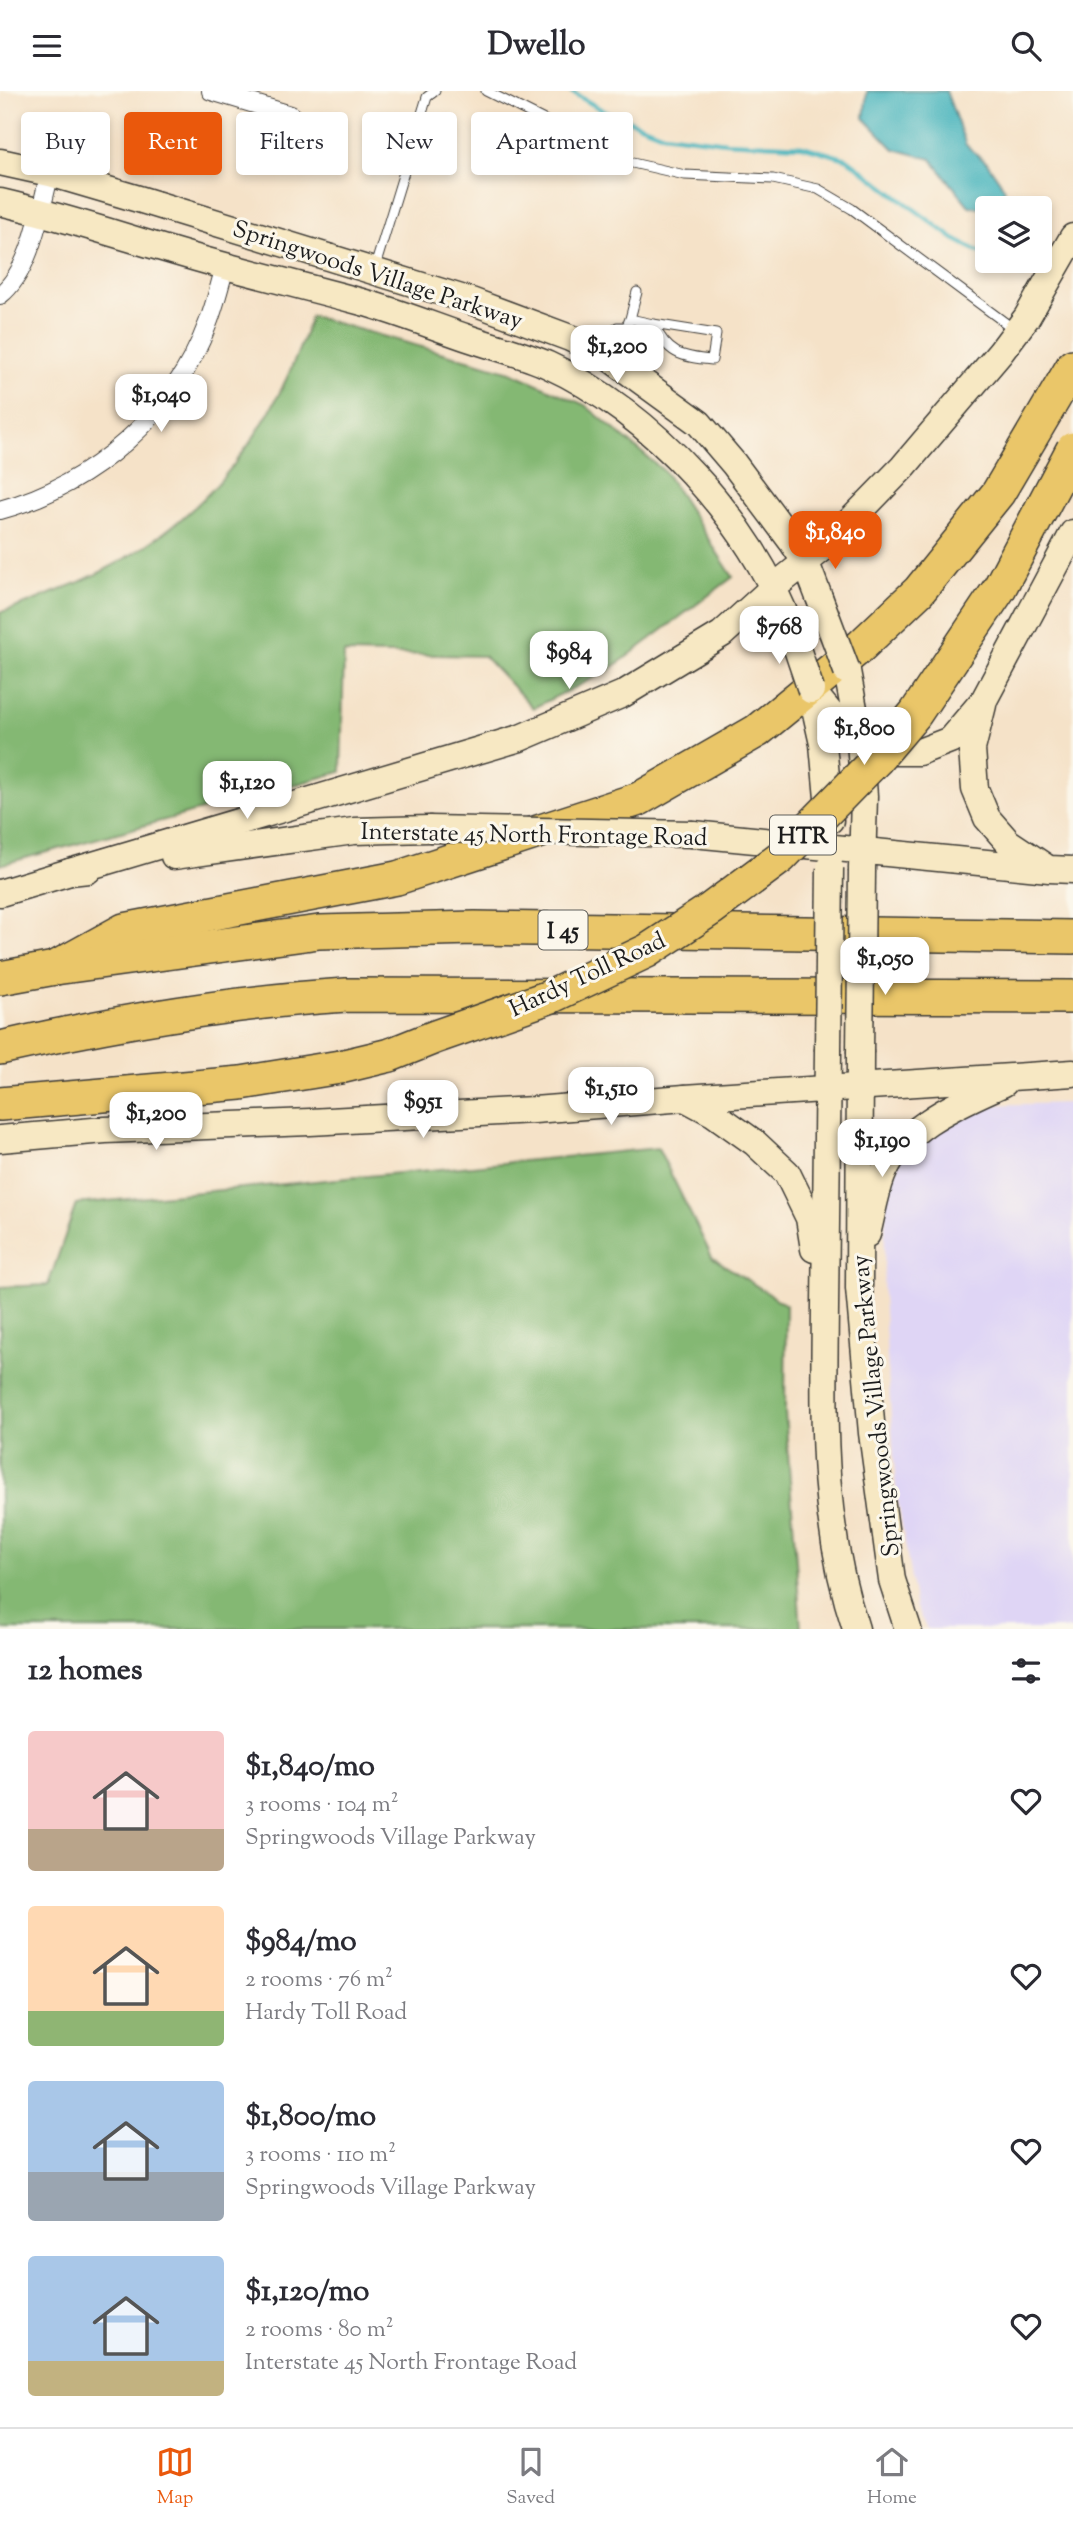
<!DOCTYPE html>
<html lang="en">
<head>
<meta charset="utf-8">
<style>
	body { margin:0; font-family:"Sorts Mill Goudy",serif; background:#f2f2f3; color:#2b2b33; height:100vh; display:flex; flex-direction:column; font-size:26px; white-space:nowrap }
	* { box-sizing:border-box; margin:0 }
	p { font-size:23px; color:#7c7c81 }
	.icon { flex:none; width:38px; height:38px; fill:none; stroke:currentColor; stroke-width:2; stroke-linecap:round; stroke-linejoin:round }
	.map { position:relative; height:1538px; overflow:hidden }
	.sheet { display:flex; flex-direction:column; background:#fff; flex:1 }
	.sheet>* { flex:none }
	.hud { position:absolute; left:21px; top:21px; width:700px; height:63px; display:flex; gap:14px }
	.controls { position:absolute; left:975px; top:105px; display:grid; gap:14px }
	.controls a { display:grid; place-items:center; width:77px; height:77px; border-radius:7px; background:#fff; box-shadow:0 4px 10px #0003; font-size:35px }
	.price { position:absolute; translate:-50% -60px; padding:0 16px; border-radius:14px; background:#fff; color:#222; font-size:23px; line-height:46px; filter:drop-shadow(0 2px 4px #0008) }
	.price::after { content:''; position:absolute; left:50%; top:42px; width:21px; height:16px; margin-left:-10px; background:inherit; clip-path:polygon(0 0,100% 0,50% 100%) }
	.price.on { background:#ea580c; color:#fff }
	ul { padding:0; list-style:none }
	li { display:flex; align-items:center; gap:21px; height:175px; padding:0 28px }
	li span { display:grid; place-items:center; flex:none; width:196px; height:140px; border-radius:7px; color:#555 }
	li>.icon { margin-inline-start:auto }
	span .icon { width:84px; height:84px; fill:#fffc; stroke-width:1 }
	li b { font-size:30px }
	h2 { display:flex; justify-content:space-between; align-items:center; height:84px; padding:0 28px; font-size:30px }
	.pill { padding:0 24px; border-radius:7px; background:#fff; box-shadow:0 4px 10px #0003; font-size:24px; line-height:63px }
	.pill.on { background:#ea580c; color:#fff }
	header { display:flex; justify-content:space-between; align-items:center; height:91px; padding:0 28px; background:#fff; font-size:32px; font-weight:800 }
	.tab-bar { display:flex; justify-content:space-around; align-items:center; height:98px; border-top:2px solid #e1e1e2; background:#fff; font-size:19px; color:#7c7c81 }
	.tab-bar a { display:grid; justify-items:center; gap:4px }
	.tab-bar .on { color:#ea580c }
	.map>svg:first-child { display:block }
	.built { fill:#dfd5f5 }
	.forest { fill:#84b873; stroke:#506a48; stroke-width:2 }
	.water { fill:#42b2bb; stroke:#2f676c; stroke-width:2 }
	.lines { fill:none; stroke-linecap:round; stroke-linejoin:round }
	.stream { stroke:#42b2bb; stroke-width:4.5 }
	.lane-casing { stroke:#3d3a36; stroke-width:11 }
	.street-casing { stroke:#3d3a36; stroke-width:20 }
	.secondary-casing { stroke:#3d3a36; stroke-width:29 }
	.highway-casing { stroke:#3d3a36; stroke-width:36 }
	.lane { stroke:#fff; stroke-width:9 }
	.street { stroke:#fff; stroke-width:18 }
	.secondary { stroke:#f7e8c3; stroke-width:26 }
	.highway { stroke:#eac669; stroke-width:33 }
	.secondary-bridge-casing { stroke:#3d3a36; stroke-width:29; stroke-linecap:butt }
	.highway-bridge-casing { stroke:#3d3a36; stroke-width:36; stroke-linecap:butt }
	.secondary-bridge { stroke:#f7e8c3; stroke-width:26 }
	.highway-bridge { stroke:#eac669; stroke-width:33 }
	.labels { text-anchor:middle; stroke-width:6; stroke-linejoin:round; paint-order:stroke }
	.shield { fill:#fbf7ec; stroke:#5f5e5a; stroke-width:2 }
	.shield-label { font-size:23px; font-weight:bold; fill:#1c1c1c }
	.street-label { font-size:24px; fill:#1c1c1c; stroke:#fbf7ec }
</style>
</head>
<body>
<header><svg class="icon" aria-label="menu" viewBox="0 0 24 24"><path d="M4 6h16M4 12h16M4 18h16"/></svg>Dwello<svg class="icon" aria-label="search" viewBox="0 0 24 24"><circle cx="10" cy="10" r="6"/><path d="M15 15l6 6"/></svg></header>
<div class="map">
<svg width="1073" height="1538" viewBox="0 0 1073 1538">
	<rect width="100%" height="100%" fill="#fbf7ec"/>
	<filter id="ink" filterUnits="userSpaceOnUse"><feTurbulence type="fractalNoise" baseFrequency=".0143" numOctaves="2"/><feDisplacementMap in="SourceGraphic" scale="14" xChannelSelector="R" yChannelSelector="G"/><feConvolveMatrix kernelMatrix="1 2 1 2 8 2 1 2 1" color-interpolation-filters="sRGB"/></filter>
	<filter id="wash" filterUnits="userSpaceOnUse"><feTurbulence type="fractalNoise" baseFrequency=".00686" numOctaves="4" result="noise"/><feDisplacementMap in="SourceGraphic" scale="28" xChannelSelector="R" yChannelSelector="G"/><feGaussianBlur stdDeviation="1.57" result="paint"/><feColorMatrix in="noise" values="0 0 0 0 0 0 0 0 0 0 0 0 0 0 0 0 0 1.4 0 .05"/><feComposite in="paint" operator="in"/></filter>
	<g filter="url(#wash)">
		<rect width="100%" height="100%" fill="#f5e2c8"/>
		<polygon class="built" points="1073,1012 1073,1538 927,1538 916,1517 896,1399 883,1205 886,1110 907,1046 987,1014"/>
		<g class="forest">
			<path d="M311 225 511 281 585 314 665 381 733 486 608 580 533 617 484 565 344 562 341 681 0 774V521C19 517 37 508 55 501 187 451 268 358 311 225Z"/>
			<polygon points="658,1057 712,1166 786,1214 785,1321 801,1538 0,1538 0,1196 48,1194 76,1113"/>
		</g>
		<polygon class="water" points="867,0 946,0 966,54 987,72 1005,98 998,117 987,118 969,115 931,68 894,58 864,27"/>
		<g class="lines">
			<g class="stream">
				<polyline points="570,0 602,19 663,43 726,51 802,55 847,68 954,148 987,165"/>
				<polyline points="995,170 1023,184"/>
			</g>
		</g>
	</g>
	<g filter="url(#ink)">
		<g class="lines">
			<g class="lane-casing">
				<g id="lane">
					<polyline points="486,0 628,71 685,84 773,88 818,98 852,118 1015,239"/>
					<polyline points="374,179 427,6 435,0"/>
					<polyline points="630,228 637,201"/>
					<path d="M607 261C607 250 610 244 617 236H626"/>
					<path d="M609 264C623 255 623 242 630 228L653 233C668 263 680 266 712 269L716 243 653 233"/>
				</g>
			</g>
			<g class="street-casing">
				<g id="street">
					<polyline points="211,0 291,24"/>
					<path d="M0 204C31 180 40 119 50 82"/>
					<path d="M0 419C93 394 174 323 208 232 215 214 220 194 225 175"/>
				</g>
			</g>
			<g class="secondary-casing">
				<g id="secondary">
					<polyline points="0,71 50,82 142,109 471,210 570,247 607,265 699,332 734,373 793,452 806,472 819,506"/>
					<path d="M0 111C78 129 152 156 229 176 274 188 318 199 362 211 398 221 433 235 468 247 494 256 523 263 548 274 650 320 753 432 790 537"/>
					<polyline points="847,580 860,650 864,705 862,778"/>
					<polyline points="811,599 841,635 860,650 890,661 919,661 950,649 984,609 1073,442"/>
					<polyline points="812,604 823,653 830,729"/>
					<polyline points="983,614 972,658 975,698 987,727 1008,751 1044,775"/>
					<polyline points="693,743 1049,778 1073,779"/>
					<polyline points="174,765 354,740 429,738"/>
					<polyline points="70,781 520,647 623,603 722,543 774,496 827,454 903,376 1000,262 1027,226 1073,146"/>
					<polyline points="0,802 70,781 88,779"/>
					<path d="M828 960C827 1045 826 1131 825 1216 824 1327 820 1430 856 1538"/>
					<polyline points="860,962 859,1197 872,1342 892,1489 908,1538"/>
					<polyline points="685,1007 713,1022 755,1052 787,1082 809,1127 814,1158"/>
					<polyline points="0,1048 105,1039 310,1031 534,1019 685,1007 1073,982"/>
					<path d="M867 1143C872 1124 875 1103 882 1085 902 1035 958 1013 1004 992"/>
				</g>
			</g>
			<g class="highway-casing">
				<g id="highway">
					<polyline points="55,877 124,839 397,787 639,708 757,640 861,555 919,500 998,402 1073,275"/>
					<polyline points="0,887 55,877 319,841 475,837 1073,846"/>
					<path d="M0 957C114 931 229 911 346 904L1073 906"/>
					<polyline points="0,1013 241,992 340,976 390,964"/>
				</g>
			</g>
			<use href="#lane" class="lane"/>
			<use href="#street" class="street"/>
			<use href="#secondary" class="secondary"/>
			<use href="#highway" class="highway"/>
			<g class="secondary-bridge-casing">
				<g id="secondary-bridge">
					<polyline points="819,506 847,580"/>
					<polyline points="790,537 811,599"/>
					<polyline points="429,738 693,743"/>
					<polyline points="828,960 830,777"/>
					<polyline points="860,962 862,780"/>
				</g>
			</g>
			<g class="highway-bridge-casing">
				<polyline id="highway-bridge" points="390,964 435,946 552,905 647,860 711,818 781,766 876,669 915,623 999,498 1073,358"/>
			</g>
			<use href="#secondary-bridge" class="secondary-bridge"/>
			<use href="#highway-bridge" class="highway-bridge"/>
		</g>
	</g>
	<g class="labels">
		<g class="shield">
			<rect x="770" y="724.5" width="66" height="39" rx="5"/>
			<rect x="538.5" y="819.5" width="49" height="39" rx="5"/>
		</g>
		<g class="shield-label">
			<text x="803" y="752">HTR</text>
			<text x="563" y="847">I 45</text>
		</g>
		<g class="street-label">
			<text transform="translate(378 183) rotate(18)" y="8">Springwoods Village Parkway</text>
			<text transform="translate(534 743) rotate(1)" y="8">Interstate 45 North Frontage Road</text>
			<text transform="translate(587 883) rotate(-25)" y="8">Hardy Toll Road</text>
			<text transform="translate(875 1315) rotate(-96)" y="8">Springwoods Village Parkway</text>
		</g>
	</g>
</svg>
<div class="controls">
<a><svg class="icon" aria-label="layers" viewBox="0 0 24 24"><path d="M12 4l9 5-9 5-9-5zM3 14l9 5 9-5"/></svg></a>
</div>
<b class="price" style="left:617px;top:294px">$1,200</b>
<b class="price" style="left:161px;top:343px">$1,040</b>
<b class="price on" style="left:835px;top:480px">$1,840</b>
<b class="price" style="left:779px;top:575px">$768</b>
<b class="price" style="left:569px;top:600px">$984</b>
<b class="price" style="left:864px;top:676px">$1,800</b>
<b class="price" style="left:247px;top:730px">$1,120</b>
<b class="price" style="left:885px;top:906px">$1,050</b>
<b class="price" style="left:611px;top:1036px">$1,510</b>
<b class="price" style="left:423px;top:1049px">$951</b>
<b class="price" style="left:156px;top:1061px">$1,200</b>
<b class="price" style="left:882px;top:1088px">$1,190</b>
<div class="hud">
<a class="pill">Buy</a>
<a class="pill on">Rent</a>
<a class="pill">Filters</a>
<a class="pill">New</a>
<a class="pill">Apartment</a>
</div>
</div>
<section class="sheet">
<h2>12 homes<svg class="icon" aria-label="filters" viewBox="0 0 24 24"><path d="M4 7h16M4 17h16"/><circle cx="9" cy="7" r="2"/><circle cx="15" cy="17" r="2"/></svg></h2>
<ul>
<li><span style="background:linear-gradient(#f6c9c9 70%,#b9a48a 0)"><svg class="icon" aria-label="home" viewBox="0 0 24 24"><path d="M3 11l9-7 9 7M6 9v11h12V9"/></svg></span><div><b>$1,840/mo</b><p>3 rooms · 104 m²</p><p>Springwoods Village Parkway</p></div><svg class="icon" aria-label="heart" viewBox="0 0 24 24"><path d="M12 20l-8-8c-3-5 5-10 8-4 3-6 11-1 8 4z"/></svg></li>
<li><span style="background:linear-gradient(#ffd9b3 75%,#8fb573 0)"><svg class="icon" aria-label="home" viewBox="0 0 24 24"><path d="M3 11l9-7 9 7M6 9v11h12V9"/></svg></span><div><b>$984/mo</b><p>2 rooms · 76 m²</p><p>Hardy Toll Road</p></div><svg class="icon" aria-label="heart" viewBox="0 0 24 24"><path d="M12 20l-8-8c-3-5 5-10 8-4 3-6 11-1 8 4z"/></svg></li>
<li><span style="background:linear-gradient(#a9c7e8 65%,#9aa5b1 0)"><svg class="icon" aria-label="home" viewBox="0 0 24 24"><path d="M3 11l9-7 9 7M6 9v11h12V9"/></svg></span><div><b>$1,800/mo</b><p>3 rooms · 110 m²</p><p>Springwoods Village Parkway</p></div><svg class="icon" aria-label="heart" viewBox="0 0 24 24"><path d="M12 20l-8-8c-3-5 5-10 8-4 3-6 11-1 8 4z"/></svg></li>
<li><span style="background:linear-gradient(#a9c7e8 75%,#c2b280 0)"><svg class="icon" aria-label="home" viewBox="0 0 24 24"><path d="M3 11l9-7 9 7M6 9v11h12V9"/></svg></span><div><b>$1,120/mo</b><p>2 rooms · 80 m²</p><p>Interstate 45 North Frontage Road</p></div><svg class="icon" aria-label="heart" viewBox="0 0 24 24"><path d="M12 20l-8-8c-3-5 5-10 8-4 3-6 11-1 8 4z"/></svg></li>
</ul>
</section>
<nav class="tab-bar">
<a class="on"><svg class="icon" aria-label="map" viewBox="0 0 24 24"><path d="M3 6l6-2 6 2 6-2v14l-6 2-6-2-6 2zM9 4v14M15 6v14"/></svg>Map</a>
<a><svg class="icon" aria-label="saved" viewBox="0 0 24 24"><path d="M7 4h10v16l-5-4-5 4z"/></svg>Saved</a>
<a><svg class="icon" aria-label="home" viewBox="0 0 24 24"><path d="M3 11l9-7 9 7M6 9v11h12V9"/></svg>Home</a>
</nav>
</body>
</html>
